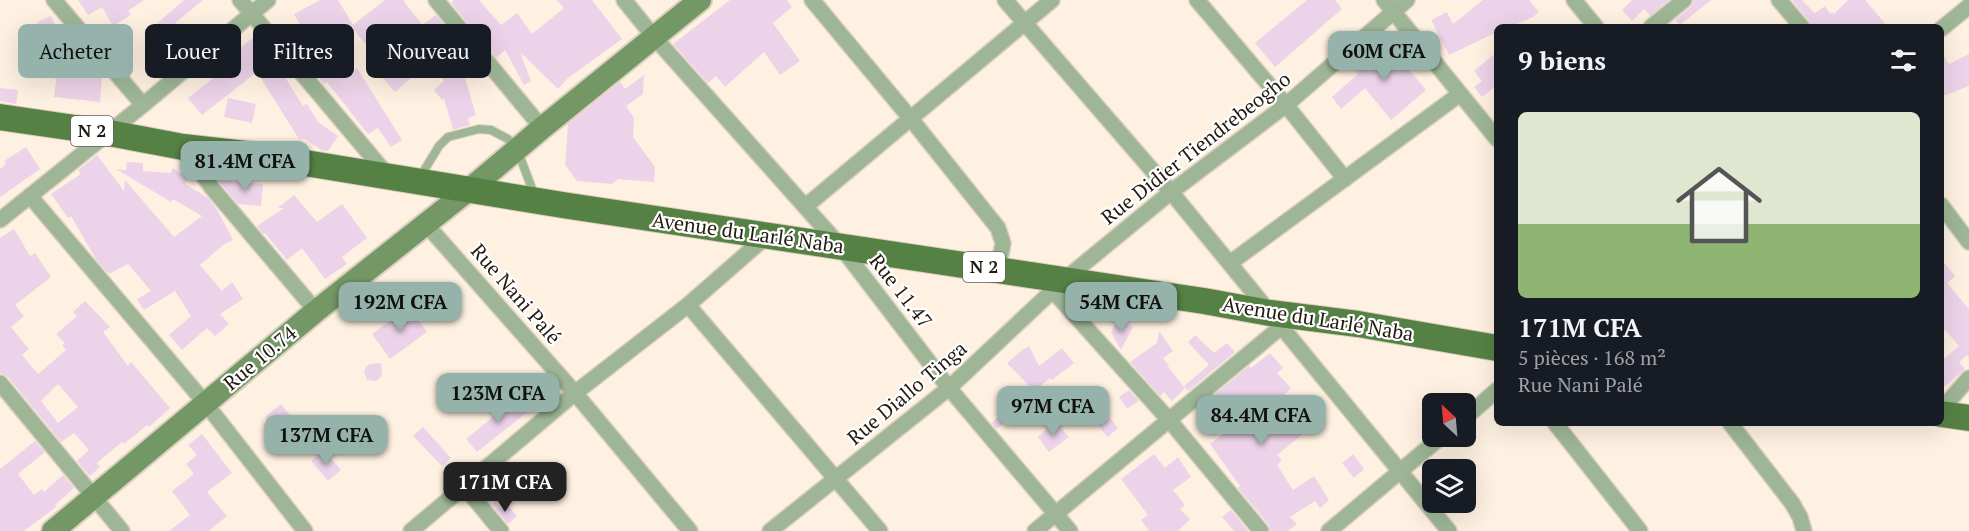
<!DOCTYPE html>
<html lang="fr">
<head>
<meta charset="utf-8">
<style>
	body { margin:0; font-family:"PT Serif",serif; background:#20242c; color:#f1f3f6; height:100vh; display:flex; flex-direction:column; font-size:22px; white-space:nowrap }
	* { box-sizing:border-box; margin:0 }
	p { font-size:20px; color:#9ea1a6 }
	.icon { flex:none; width:33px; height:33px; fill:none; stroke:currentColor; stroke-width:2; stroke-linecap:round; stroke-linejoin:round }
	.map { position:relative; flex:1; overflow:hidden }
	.panel { position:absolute; left:1494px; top:24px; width:450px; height:402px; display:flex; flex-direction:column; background:#171b24; border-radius:9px; box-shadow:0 6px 24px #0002 }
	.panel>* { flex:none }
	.banner { position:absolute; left:18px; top:24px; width:570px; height:54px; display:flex; gap:12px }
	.needle { width:39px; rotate:334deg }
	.controls { position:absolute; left:1422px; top:393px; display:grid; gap:12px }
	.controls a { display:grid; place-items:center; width:54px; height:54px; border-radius:9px; background:#171b24; box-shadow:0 6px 24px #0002; font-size:30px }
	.price { position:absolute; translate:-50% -51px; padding:0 14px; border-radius:12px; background:#95b2ab; color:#111; font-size:20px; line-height:39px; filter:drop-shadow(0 2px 3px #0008) }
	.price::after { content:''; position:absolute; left:50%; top:36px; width:18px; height:14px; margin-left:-9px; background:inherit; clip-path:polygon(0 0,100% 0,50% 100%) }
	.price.selected { background:#222; color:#fff }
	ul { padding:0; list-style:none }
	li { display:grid; align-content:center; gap:12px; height:318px; padding:0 24px }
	li span { display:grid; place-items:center; height:186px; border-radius:9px; color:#555 }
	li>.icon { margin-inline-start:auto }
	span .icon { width:108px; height:108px; fill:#fffc; stroke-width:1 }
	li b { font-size:26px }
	h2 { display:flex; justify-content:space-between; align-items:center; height:72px; padding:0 24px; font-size:26px }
	.tag { padding:0 21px; border-radius:9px; background:#171b24; box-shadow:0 6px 24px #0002; font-size:21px; line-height:54px }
	.tag.selected { background:#95b2ab; color:#111 }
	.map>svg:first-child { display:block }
	.building { fill:#edd3e9; fill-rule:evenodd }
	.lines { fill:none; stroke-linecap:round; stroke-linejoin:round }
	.lane-casing { stroke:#dbcfc0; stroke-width:10 }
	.street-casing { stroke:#dbcfc0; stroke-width:18 }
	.secondary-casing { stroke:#dbcfc0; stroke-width:26 }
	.primary-casing { stroke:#dbcfc0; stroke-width:28 }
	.lane { stroke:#9eb695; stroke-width:8 }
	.street { stroke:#9eb695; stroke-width:15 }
	.secondary { stroke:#749766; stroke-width:22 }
	.primary { stroke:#568144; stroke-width:26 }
	.labels { text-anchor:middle; stroke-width:4.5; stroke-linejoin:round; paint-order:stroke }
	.shield { fill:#fff; stroke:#645f58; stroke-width:1.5 }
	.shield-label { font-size:18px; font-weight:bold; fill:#221b11 }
	.street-label { font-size:20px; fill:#221b11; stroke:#fff }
</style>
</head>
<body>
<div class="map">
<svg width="1969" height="531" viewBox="0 0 1969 531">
	<rect width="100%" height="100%" fill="#fef1e1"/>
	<g class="building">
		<polygon points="78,0 144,0 128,11 131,15 113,26 102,7 88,15"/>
		<polygon points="184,0 203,0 175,23 180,28 166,41 153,27"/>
		<polygon points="320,0 338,0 353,25 385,0 403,0 422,25 436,15 479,67 465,78 476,115 468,118 470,125 452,130 453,129 444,99 442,100 434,90 444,81 429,62 395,92 367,60 374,55 351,26 328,39 350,74 357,68 402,140 391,147 378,128 368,134 327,82 324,84 311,67 321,61 294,14"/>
		<polygon points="454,0 479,0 501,25 517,13 532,34 564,8 557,0 592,0 622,39 568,78 558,89 520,52 531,81 524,85 505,50 496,58 451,3"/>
		<polygon points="730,0 787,0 792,7 773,23 800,61 780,75 764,52 725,87 716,76 708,83 673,44"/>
		<polygon points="1307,0 1335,0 1342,9 1275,67 1255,43"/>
		<polygon points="1483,0 1529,0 1539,12 1533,17 1510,27 1497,27 1497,32 1449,55 1431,20 1447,12 1453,24"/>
		<polygon points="1632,0 1669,0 1650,16 1644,9 1632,21 1622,10"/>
		<polygon points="1694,0 1711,0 1680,25 1675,20 1691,7"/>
		<polygon points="1792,0 1802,0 1815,13 1825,6 1830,14 1832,12 1834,14 1848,0 1865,0 1888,27 1812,27 1809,21"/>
		<polygon points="51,16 64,44 70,40 83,60 93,61 95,63 93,76 102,77 100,102 54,97 56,80 42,59 51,54 37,22"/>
		<polygon points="253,38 272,69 278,66 303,106 307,104 318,122 338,136 328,151 321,150 305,139 299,139 257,72 202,115 188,98 220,73 215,67"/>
		<polygon points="1395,40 1406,54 1400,59 1426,90 1391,120 1365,88 1341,109 1332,97 1358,74 1356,72"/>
		<polygon points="1941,51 1949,64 1969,54 1969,86 1941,97"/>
		<polygon points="1497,52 1497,85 1482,97 1474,87 1482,81 1474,71"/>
		<polygon points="644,75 643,94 626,106 634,118 633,137 655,167 654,182 618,179 612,184 577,181 565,165 568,124 620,82 625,89"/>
		<polygon points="0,88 18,90 16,104 0,101"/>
		<polygon points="228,98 256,104 252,123 224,117"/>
		<polygon points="26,147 40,169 0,197 0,169 6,164 4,161"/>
		<polygon points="97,155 124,191 125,180 174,237 202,216 173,199 171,202 116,169 126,170 127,162 143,163 143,171 170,173 173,168 188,178 185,184 208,198 216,208 233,240 223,245 200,265 222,291 232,282 243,299 220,314 229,324 215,336 207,328 182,350 169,335 191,316 175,291 144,310 137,299 151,291 128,264 109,274 97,261 71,216 68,218 51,194 81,174 78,170"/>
		<polygon points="218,180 263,184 261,206 238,204"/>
		<polygon points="294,195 317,222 342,204 367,238 342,257 347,264 325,279 302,248 287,260 265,233 263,234 257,226 284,208 278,208"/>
		<path d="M14 229 30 256 35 253 51 277 15 305 24 316 11 327 29 349 22 355 38 374 66 350 62 345 65 343 56 334 77 316 73 312 85 301 110 327 103 332 128 366 131 362 170 408 149 427 147 425 124 444 122 442 97 463 100 467 90 476 77 461 89 450 74 433 61 442 8 377 0 373V238ZM58 384 78 407 58 423 41 401Z"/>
		<polygon points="1941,259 1955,276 1947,283 1969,309 1969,358 1967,355 1959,362 1965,369 1941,390 1941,361 1959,346 1941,325"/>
		<polygon points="409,307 427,332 390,359 372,334"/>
		<polygon points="1118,320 1133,327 1121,350 1111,332"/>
		<polygon points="1159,331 1173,351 1163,358 1169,366 1168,367 1185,388 1172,401 1164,392 1160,396 1130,362 1157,343"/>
		<polygon points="1195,335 1214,353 1227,343 1235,352 1188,391 1184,386 1209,365 1188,342"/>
		<polygon points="1029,346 1039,366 1062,348 1074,363 1052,380 1050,378 1034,391 1007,363 1022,350"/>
		<polygon points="1270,353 1283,368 1277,373 1291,388 1276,403 1269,397 1244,416 1264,440 1294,415 1308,430 1277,455 1282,460 1277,465 1293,490 1314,476 1329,500 1320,508 1315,501 1290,517 1297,524 1288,531 1271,531 1269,525 1238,488 1240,486 1210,444 1227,431 1211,410 1207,413 1201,406 1249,366 1251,368"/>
		<polygon points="381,363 382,374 380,378 376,381 367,380 364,371 366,367 370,364"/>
		<polygon points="1129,390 1139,401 1127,409 1119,397"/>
		<polygon points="1019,394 1028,407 996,429 992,423 1011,404 1009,401"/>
		<polygon points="519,396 530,410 477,452 466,439"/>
		<polygon points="281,404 305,434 283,452 266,432 272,426 265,417"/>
		<polygon points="1109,417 1118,428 1108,437 1098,426"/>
		<polygon points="1055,421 1069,437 1049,452 1038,437"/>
		<polygon points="423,427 451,458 442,466 413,436"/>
		<polygon points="202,434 232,473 207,492 227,516 209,531 169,531 190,515 172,491 194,474 186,464 197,455 188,445"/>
		<polygon points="35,441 45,452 18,474 34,495 42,489 44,492 63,475 74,488 55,505 56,507 24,531 0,531 0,469"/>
		<polygon points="324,450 341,470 328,481 311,461"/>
		<polygon points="1154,454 1165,468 1178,457 1191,477 1173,490 1185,505 1180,509 1190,519 1178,531 1149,531 1141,520 1148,515 1121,479"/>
		<polygon points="1353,454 1364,469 1354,478 1342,463"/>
		<polygon points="495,502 501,509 506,504 517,516 508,524 492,505"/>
		<polygon points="1231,510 1248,531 1234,531 1222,517"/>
	</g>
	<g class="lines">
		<g class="lane-casing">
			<polyline id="lane" points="420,177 439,146 448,137 479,129 491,130 508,139 517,149 534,194"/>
		</g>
		<g class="street-casing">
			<g id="street">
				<polyline points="54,0 143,105"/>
				<polyline points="240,0 389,177"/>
				<polyline points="436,0 542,128"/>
				<polyline points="624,0 654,37 841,247 949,388 1070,531"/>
				<polyline points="812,0 911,119 998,228 1003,243 998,269"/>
				<polyline points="1005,0 1171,192 1449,531"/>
				<polyline points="1197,0 1286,105 1345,179"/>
				<polyline points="1384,0 1497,139"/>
				<polyline points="1574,0 1596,27"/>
				<polyline points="1779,0 1802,27"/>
				<polyline points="1651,27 1684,0"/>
				<polyline points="1941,29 1969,6"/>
				<polyline points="183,147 212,188 316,311"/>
				<polyline points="30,196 206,404 305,531"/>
				<polyline points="1941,205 1969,242"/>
				<polyline points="806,206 1052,0"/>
				<polyline points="0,220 143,105 268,0"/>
				<polyline points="425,223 575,393 690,531"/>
				<polyline points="1230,263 1460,94"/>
				<polyline points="1053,291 1170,421 1261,531"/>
				<polyline points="688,305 880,531"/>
				<polyline points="0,383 122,531"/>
				<polyline points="1941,410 1969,378"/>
				<polyline points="1466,417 1497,390"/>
				<polyline points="1555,423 1640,531"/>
				<polyline points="1730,423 1792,503 1800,517 1804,531"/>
				<polyline points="464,486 501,531"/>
				<polyline points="411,531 575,393 688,305 768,235"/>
				<polyline points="770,531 949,388 1064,280 1171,192 1286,105 1407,0"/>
				<polyline points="1035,531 1281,327"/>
				<polyline points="1329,531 1442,436"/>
			</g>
		</g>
		<g class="secondary-casing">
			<polyline id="secondary" points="53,531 316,311 470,189 542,128 700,0"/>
		</g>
		<g class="primary-casing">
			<g id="primary">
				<polyline points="0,117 109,133 183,147 256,155 569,206 1204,301 1270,313 1358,324 1497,348"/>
				<polyline points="1941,414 1969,418"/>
			</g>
		</g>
		<use href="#lane" class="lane"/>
		<use href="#street" class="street"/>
		<use href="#secondary" class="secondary"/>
		<use href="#primary" class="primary"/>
	</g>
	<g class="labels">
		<g class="shield">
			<rect x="71" y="116" width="42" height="30" rx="4.5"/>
			<rect x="963" y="252" width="42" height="30" rx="4.5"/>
		</g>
		<g class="shield-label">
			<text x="92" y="137">N 2</text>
			<text x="984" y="273">N 2</text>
		</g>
		<g class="street-label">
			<text transform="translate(1196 148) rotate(-38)" y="7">Rue Didier Tiendrebeogho</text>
			<text transform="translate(748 233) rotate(8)" y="7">Avenue du Larlé Naba</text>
			<text transform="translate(901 291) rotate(52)" y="7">Rue 11.47</text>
			<text transform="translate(516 294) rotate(49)" y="7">Rue Nani Palé</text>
			<text transform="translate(1318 319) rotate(9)" y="7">Avenue du Larlé Naba</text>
			<text transform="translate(260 358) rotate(-40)" y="7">Rue 10.74</text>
			<text transform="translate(907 393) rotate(-40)" y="7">Rue Diallo Tinga</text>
		</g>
	</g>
</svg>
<div class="controls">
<a><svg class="needle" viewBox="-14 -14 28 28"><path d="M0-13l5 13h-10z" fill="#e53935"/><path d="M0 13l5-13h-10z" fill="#9ea1a6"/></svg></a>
<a><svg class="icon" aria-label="layers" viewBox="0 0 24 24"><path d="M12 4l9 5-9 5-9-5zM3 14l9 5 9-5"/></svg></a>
</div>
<b class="price" style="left:1384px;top:82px">60M CFA</b>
<b class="price" style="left:245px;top:192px">81.4M CFA</b>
<b class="price" style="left:400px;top:333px">192M CFA</b>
<b class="price" style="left:1121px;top:333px">54M CFA</b>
<b class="price" style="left:498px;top:424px">123M CFA</b>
<b class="price" style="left:1053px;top:437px">97M CFA</b>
<b class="price" style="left:1261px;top:446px">84.4M CFA</b>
<b class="price" style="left:326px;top:466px">137M CFA</b>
<b class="price selected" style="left:505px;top:513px">171M CFA</b>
<div class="banner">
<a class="tag selected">Acheter</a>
<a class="tag">Louer</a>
<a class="tag">Filtres</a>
<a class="tag">Nouveau</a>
</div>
<section class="panel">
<h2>9 biens<svg class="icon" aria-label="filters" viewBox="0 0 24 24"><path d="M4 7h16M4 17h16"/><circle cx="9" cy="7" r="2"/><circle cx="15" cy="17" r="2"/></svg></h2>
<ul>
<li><span style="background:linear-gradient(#dfe7d0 60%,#8fb573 0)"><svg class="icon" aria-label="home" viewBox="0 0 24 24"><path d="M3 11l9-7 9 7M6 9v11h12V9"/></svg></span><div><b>171M CFA</b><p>5 pièces · 168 m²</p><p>Rue Nani Palé</p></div></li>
</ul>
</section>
</div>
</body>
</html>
